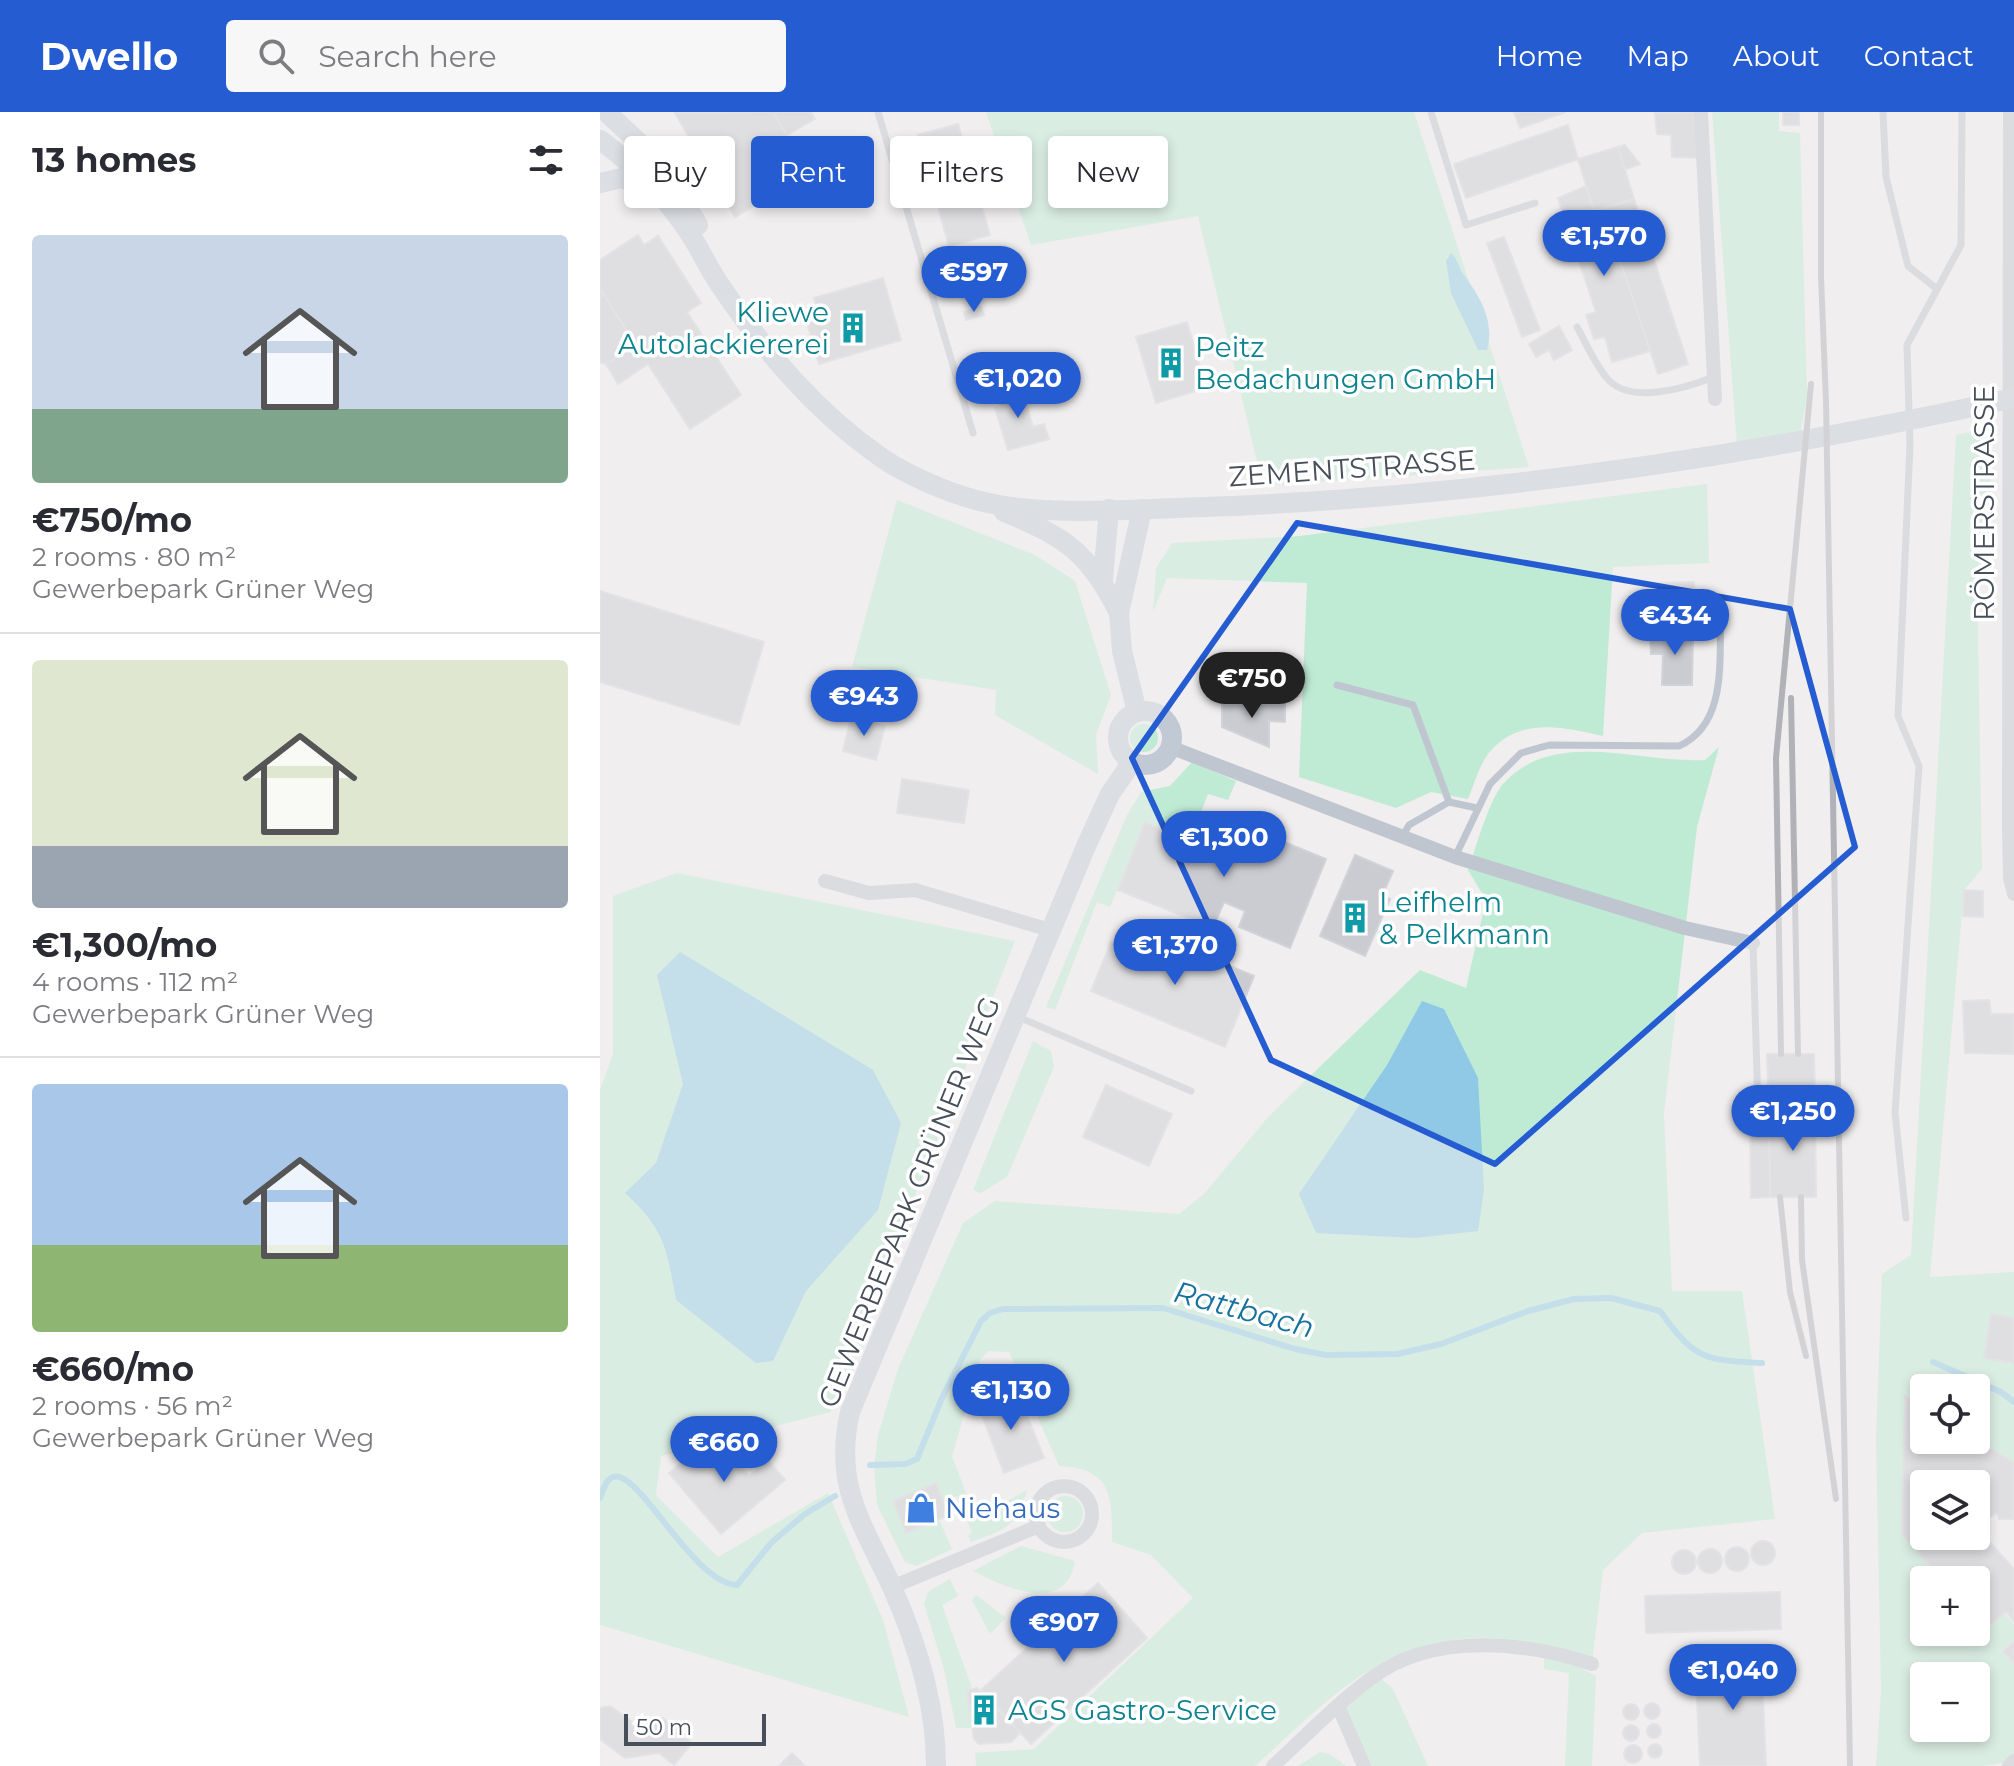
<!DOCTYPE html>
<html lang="en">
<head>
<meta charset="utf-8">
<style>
	body { margin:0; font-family:Montserrat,sans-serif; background:#f7f7f7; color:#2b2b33; height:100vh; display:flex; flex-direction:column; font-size:30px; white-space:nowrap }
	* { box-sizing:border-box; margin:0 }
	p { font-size:26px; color:#7c7c81 }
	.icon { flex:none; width:44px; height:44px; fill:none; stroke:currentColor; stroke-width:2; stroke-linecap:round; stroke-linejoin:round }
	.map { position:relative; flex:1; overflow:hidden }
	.sheet { display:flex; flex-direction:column; background:#fff; width:600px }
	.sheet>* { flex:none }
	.hud { position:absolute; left:24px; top:24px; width:760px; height:72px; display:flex; gap:16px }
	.fabs { position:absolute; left:1310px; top:1262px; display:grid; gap:16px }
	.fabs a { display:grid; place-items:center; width:80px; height:80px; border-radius:8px; background:#fff; box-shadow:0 4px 12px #0003; font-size:40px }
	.scale { position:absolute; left:24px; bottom:20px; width:142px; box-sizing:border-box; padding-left:8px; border:4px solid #474f5a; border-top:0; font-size:22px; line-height:28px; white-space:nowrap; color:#474f5a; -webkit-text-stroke:6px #fff; paint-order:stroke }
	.price { position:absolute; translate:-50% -68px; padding:0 18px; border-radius:28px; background:#255cd2; color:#fff; font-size:26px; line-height:52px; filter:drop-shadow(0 2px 4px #0008) }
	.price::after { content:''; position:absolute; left:50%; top:48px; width:24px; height:18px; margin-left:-12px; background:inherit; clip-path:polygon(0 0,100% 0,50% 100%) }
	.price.active { background:#222; color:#fff }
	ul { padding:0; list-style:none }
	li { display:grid; align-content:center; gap:16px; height:424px; padding:0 32px }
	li+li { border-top:2px solid #e1e1e2 }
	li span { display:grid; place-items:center; height:248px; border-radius:8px; color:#555 }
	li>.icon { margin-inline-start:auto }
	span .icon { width:144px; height:144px; fill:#fffc; stroke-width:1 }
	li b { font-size:34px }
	h2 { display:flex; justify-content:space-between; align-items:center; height:96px; padding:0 32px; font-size:34px }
	.chip { padding:0 28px; border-radius:8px; background:#fff; box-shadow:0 4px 12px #0003; font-size:28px; line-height:72px }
	.chip.active { background:#255cd2; color:#fff }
	header { display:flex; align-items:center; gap:48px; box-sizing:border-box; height:112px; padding:0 40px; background:#255cd2; color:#fff }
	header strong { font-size:38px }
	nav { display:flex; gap:44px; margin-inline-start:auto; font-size:28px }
	.search { width:560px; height:72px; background:#f7f7f7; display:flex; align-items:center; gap:20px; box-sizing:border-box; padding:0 28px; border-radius:8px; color:#7c7c81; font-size:30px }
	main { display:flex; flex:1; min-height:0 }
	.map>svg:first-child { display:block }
	.green { fill:#bfebd5; fill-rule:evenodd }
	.water { fill:#8fc9e5 }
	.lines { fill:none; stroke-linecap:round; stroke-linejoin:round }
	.stream { stroke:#8fc9e5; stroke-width:6 }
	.building { fill:#cbccd2; stroke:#d2d3d9; stroke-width:2; fill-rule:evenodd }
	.lane { stroke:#bfc6cf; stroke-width:7 }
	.street { stroke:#bfc6cf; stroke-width:14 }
	.secondary { stroke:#c1c9d5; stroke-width:20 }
	.rail { stroke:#b0b2b8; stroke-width:6 }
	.marked { fill:none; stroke:#255cd2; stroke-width:6; stroke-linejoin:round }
	.labels { text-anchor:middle; stroke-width:7; stroke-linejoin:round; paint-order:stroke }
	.culture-label { font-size:28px; fill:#0d838f; stroke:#fff; text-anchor:start }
	.street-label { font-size:28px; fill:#474f5a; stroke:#fff }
	.shop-label { font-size:28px; fill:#366cbe; stroke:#fff; text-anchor:start }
	.water-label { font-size:30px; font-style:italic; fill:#16719e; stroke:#fff }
</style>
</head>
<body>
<header>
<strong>Dwello</strong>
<div class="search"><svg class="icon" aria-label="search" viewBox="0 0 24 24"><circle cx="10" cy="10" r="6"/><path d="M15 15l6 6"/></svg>Search here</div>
<nav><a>Home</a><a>Map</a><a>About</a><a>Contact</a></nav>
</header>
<main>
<section class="sheet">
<h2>13 homes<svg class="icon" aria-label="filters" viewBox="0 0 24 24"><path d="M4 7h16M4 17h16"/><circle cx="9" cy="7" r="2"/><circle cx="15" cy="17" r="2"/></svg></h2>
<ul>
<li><span style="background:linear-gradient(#c9d6e8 70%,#7fa58c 0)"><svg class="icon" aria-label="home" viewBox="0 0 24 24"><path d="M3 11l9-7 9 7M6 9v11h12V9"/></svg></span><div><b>€750/mo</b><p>2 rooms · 80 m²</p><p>Gewerbepark Grüner Weg</p></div></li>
<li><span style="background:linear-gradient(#dfe7d0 75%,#9aa5b1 0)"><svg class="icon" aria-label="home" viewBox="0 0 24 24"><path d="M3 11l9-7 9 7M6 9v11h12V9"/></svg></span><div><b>€1,300/mo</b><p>4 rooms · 112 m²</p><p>Gewerbepark Grüner Weg</p></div></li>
<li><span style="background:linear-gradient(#a9c7e8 65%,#8fb573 0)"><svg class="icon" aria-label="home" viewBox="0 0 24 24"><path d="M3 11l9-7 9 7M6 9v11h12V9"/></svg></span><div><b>€660/mo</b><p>2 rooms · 56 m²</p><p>Gewerbepark Grüner Weg</p></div></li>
</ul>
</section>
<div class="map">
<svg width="1414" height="1654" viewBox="0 0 1414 1654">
	<rect width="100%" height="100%" fill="#f0eeee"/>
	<g class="green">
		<polygon points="386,0 814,0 929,355 663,374 598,104 431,133"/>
		<polygon points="1112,0 1179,0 1179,19 1200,21 1207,285 1200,323 1137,333"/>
		<path d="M1391 316 1390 462 1377 463 1382 757 1364 778 1330 1165 1414 1160V1350L1376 1326V1276H1324V1295L1305 1284 1302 1421 1342 1468H1324V1520H1376V1508L1385 1518 1405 1502 1414 1512V1528L1402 1538 1414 1552V1649L1384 1654H1276L1281 1579 1276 1328 1282 1162 1311 1143 1356 323ZM1324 1564H1376V1616H1324Z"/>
		<path d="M1107 372 1109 451 1013 455 1003 624C963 615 918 604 888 642 879 654 874 673 868 687L831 680 796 696 699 665 707 471 567 466 553 500 556 456 572 431 700 424Z"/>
		<polygon points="297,388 435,443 475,469 511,583 496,623 498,662 395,603 396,578 252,555"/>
		<circle cx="544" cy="626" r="14"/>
		<path d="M1119 635 1097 715 1064 1002 1072 1179H1142L1175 1407 1042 1421 1003 1458 992 1552 951 1540 996 1564 992 1654H965L969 1561 944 1557V1538C927 1534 908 1526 890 1526 781 1525 730 1587 655 1654H376L375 1641 434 1637 593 1486 551 1443 512 1430C512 1387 514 1356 459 1354L409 1240 388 1239 380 1248 352 1344 376 1407 427 1378C417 1416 405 1417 371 1430L368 1423 372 1421 358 1384 343 1389 336 1372 294 1389 339 1407 352 1437 316 1454 305 1450 277 1393 274 1355 278 1323 298 1257 363 1111 395 1089 579 1102 604 1082 668 1005 820 858 866 876 886 788 868 758C876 736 889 688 903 672 954 615 1040 652 1105 648Z"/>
		<polygon points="592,650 636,669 628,688 608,682 590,729 545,711 510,795 497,790 455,898 446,895 527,703 541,680 570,674"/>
		<polygon points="77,761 415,829 230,1300 61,1344 56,1383 118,1445 228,1381 283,1508 309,1605 0,1513 0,978 13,942 13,784"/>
		<polygon points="433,929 451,939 454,955 407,1065 381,1081 373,1078"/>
		<circle cx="465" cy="1402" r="18"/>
		<path d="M421 1434 475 1449C465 1505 403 1474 373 1459Z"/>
		<polygon points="350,1467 358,1484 342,1493 372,1576 367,1578 372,1616 356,1616 344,1557 324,1492 328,1480"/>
		<polygon points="376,1483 406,1506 390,1522 372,1488"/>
		<polygon points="776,1562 793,1577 828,1654 765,1654 738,1594"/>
		<polygon points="720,1640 730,1642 746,1654 698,1654"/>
	</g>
	<g class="water">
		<path d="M851 141C858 147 858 155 864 163 880 185 895 209 887 238H878L851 181 846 149Z"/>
		<path d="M80 840 273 958 301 1011 278 1098 206 1179 173 1249 156 1251 76 1188C67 1138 65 1117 25 1081L56 1051 83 972 57 863Z"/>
		<polygon points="822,889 844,897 878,966 884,1078 878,1119 815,1126 716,1121 699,1082 787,953"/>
	</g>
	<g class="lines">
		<g class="stream">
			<polyline points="1333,1250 1401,1280 1414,1290"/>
			<path d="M270 1353 305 1352 317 1347 342 1286 381 1209 390 1201 403 1197 563 1196 695 1237 726 1243 797 1242 841 1232 928 1199 974 1187 1011 1186 1060 1199C1095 1248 1104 1248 1162 1251"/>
			<path d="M0 1386C3 1379 5 1368 13 1365 38 1355 92 1471 137 1473L172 1430 205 1402 235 1384"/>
		</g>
	</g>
	<g class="building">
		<polygon points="173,0 211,0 215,7 187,23"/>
		<polygon points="173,0 209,61 135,105 75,1"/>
		<polygon points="914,0 966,0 920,16"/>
		<polygon points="1096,0 1099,46 1072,45 1071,23 1057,22 1055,1"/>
		<rect x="1183" y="0" width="16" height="13"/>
		<polygon points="358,12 362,27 322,38 318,23"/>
		<polygon points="968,13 978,47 866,86 854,52"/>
		<polygon points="362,27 390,123 349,134 322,38"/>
		<polygon points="1025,33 1040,52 1025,58 1018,35"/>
		<polygon points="1018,35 1034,87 994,99 978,47"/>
		<polygon points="194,72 202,87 195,91 186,76"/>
		<polygon points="986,74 994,99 1003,97 1050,239 1012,250 1005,225 994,227 986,203 996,200 958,86"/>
		<polygon points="1034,87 1088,252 1058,262 1003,97"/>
		<polygon points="38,123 44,133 58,124 101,191 87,200 141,283 90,317 48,252 18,272 6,252 36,233 0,177 0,148"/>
		<polygon points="904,125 940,218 922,225 887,131"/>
		<polygon points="283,166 301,228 219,252 205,204 218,200 214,186"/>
		<polygon points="0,177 36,233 6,252 0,250"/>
		<polygon points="381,195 384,203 366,208 364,200"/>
		<polygon points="587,210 606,276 556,291 536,225"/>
		<polygon points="959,214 972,238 954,248 949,238 936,245 929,232"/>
		<polygon points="424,258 428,274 408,281 403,265"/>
		<polygon points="428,274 432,286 425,289 433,315 444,312 449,327 408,338 395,296 400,295 397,284"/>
		<polygon points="1094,470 1095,501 1060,501 1059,471"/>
		<polygon points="0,479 164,530 139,613 0,570"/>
		<polygon points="1060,521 1093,521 1092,573 1062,573 1063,542 1051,542 1050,526 1060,526"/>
		<polygon points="622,592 685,592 685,610 669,609 669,635 622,615"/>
		<polygon points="251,605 285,614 276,648 243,639"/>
		<polygon points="302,667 369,678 364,711 297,701"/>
		<polygon points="545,710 590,729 597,711 666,739 672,725 726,747 690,836 639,815 645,799 624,790 613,816 518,778"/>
		<polygon points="755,743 793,759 782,784 790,787 765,844 720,824"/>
		<polygon points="1364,778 1383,779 1383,805 1363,804"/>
		<polygon points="547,819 654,864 625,935 491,879 511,830 538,841"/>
		<polygon points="1389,888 1391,902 1414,902 1414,942 1365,941 1363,889"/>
		<polygon points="1167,942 1214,942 1215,996 1169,997"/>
		<polygon points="506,973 572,1002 549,1054 483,1025"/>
		<polygon points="1215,996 1216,1085 1170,1085 1169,997"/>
		<polygon points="1169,1005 1170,1085 1151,1086 1150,1006"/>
		<polygon points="1391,1202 1414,1206 1414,1251 1384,1246"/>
		<polygon points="417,1278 444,1346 404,1361 378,1293"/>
		<path d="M1305 1283 1324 1295V1328L1376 1327 1414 1351V1407H1399L1398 1402 1395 1401 1378 1417 1414 1457V1509L1406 1500 1384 1518 1376 1508V1468H1342L1302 1422ZM1324 1372H1376V1424H1324Z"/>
		<polygon points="115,1323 149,1364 168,1348 185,1368 121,1422 69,1361"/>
		<polygon points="336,1371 349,1403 306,1421 293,1389"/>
		<circle cx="1163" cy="1441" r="12"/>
		<circle cx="1137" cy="1447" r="12"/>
		<circle cx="1110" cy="1449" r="12"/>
		<circle cx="1084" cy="1450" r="12"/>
		<polygon points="498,1471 547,1526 431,1632 381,1578"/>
		<polygon points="1180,1480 1181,1517 1046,1521 1045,1484"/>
		<polygon points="1414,1529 1414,1552 1403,1539"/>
		<polygon points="1161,1537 1166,1654 1100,1654 1096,1567 1118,1566 1117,1539"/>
		<polygon points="377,1576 420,1621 411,1630 379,1632 374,1627 367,1579"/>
		<circle cx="1052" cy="1599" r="8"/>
		<circle cx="1031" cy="1600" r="8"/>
		<polygon points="10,1594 35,1612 63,1606 92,1631 74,1653 59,1641 25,1646 0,1627 0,1596"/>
		<circle cx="1054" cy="1619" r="7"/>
		<circle cx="1031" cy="1621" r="8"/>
		<circle cx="1055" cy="1639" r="7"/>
		<circle cx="1033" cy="1642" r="9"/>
		<polygon points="192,1641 205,1654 179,1654"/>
	</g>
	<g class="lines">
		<g class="lane">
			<polyline points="278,0 373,321"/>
			<polyline points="831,0 866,113 935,91"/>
			<polyline points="1283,0 1286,65 1308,154 1337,177"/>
			<path d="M977 215C986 231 994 250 1006 265 1028 294 1086 276 1114 265"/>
			<polyline points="737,573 813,593 849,690 877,696"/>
			<polyline points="802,725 809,713 849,690"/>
			<path d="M855 745 890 672 921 641 949 633 1079 634C1130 611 1118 542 1121 494"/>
			<polyline points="1153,831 1158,996"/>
			<polyline points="416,904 591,979"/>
			<polyline points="1306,1106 1295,1001 1319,654 1298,604 1310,333 1307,233 1361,133 1362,0"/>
		</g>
		<g class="street">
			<polyline points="1101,0 1115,287"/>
			<polyline points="1410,0 1409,715 1410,766 1414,782"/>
			<polyline points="570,635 855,745 1085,816 1153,831"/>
			<polyline points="225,769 269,781 315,778 450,818"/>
			<circle cx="464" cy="1402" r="28"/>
			<polyline points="292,1475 439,1414"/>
			<polyline points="738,1594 764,1654"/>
			<path d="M673 1654C706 1624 737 1591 773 1565 834 1520 926 1530 992 1552"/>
			<polyline points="1409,1654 1414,1649"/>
		</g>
		<g class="secondary">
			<polyline points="6,0 60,50 98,113"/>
			<path d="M0 28C35 53 64 83 88 119 100 136 108 156 120 173 165 240 216 300 282 346 307 363 346 380 376 388 441 406 537 397 605 395 878 385 1148 345 1414 286"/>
			<polyline points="0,71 22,66 55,80"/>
			<path d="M404 400C464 423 490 442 519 501"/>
			<polyline points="503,467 509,397"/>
			<circle cx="545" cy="626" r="27"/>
			<polyline points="537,600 522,539 519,501 542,397"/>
			<path d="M336 1654C336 1592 317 1531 292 1475 263 1412 233 1374 250 1300L487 732 510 682 532 650"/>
		</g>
		<g class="rail">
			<polyline points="1221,0 1221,165 1226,289 1250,1654"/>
			<polyline points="1191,586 1198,942"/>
			<polyline points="1181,942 1176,646 1211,272"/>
			<polyline points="1180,1085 1190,1180 1206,1244"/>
			<polyline points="1201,1085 1202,1148 1236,1387"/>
		</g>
	</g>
	<path d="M0 0H1414V1654H0ZM697 411 1190 497 1255 735 895 1052 671 948 532 646Z" fill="#f0eeee" fill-opacity=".55" fill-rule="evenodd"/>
	<path class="marked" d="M697 411 1190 497 1255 735 895 1052 671 948 532 646Z"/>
	<defs>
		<g id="building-bare" transform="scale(2.4)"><path d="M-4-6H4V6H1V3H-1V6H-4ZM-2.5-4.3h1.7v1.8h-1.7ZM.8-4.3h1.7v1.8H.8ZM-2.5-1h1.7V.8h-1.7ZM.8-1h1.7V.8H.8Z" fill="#0f9aa8" stroke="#fff" stroke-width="2.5" paint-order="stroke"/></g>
		<g id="shop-bare" transform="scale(2.4)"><path d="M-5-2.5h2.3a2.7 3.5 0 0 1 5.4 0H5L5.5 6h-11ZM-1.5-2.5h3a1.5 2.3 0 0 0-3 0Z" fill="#3f7fe0" stroke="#fff" stroke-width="2.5" paint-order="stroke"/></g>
	</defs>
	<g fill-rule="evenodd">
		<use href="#building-bare" x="253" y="216"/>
		<use href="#building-bare" x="571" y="251"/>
		<use href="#building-bare" x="755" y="806"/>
		<use href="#shop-bare" x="321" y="1396"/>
		<use href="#building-bare" x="384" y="1598"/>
	</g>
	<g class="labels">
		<g class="culture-label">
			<text x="229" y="210" text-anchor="end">Kliewe<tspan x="229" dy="32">Autolackiererei</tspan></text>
			<text x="595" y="245">Peitz<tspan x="595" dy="32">Bedachungen GmbH</tspan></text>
			<text x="779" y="800">Leifhelm<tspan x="779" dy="32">&amp; Pelkmann</tspan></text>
			<text x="408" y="1608">AGS Gastro-Service</text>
		</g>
		<g class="street-label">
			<text transform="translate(752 356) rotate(-4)" y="10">ZEMENTSTRASSE</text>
			<text transform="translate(1384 391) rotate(-90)" y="10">RÖMERSTRASSE</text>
			<text transform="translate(309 1090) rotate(-68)" y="10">GEWERBEPARK GRÜNER WEG</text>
		</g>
		<g class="shop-label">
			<text x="345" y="1406">Niehaus</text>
		</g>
		<g class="water-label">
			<text transform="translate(644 1198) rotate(15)" y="10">Rattbach</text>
		</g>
	</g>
</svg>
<div class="fabs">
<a><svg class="icon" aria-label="locate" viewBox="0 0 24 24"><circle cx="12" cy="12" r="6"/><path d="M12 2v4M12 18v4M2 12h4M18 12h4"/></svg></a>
<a><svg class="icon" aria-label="layers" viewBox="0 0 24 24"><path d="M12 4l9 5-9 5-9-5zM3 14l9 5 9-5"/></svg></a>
<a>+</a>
<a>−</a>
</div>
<div class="scale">50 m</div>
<b class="price" style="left:1004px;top:166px">€1,570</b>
<b class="price" style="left:374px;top:202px">€597</b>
<b class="price" style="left:418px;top:308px">€1,020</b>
<b class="price" style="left:1075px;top:545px">€434</b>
<b class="price active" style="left:652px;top:608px">€750</b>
<b class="price" style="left:264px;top:626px">€943</b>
<b class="price" style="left:624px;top:767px">€1,300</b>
<b class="price" style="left:575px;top:875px">€1,370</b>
<b class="price" style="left:1193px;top:1041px">€1,250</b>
<b class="price" style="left:411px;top:1320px">€1,130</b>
<b class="price" style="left:124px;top:1372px">€660</b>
<b class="price" style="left:464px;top:1552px">€907</b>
<b class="price" style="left:1133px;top:1600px">€1,040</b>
<div class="hud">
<a class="chip">Buy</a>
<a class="chip active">Rent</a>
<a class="chip">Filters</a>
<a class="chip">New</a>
</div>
</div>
</main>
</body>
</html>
